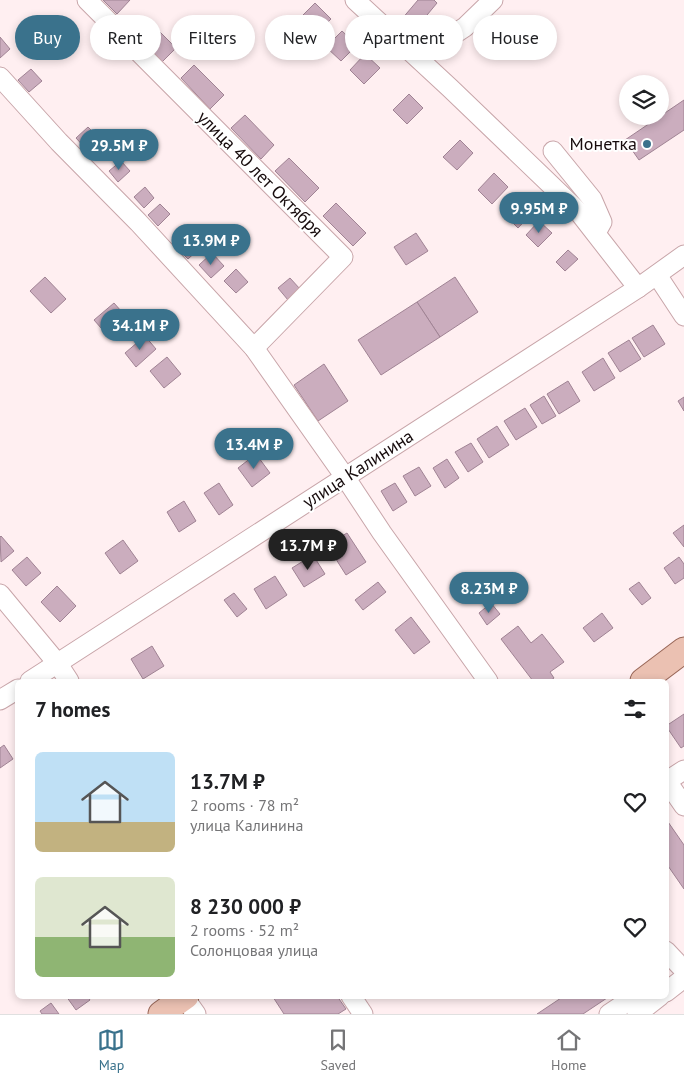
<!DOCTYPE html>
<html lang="en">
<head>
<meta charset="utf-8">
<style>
	body { margin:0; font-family:"PT Sans",sans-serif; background:#f6f6f6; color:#202124; height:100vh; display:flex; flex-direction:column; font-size:19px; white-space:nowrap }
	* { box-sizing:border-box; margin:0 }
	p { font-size:16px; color:#757577 }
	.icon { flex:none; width:28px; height:28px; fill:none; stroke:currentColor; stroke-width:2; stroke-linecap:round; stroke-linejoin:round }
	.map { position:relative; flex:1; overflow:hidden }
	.drawer { position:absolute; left:15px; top:679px; width:654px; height:320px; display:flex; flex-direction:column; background:#fff; border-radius:8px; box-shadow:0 2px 8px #0003 }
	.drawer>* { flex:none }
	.banner { position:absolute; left:15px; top:15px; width:655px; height:45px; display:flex; gap:10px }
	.controls { position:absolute; left:619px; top:75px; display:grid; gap:10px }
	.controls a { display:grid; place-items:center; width:50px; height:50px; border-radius:50%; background:#fff; box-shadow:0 2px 8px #0003; font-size:25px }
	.price { position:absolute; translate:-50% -42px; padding:0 11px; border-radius:18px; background:#3a728c; color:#fff; font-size:16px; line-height:32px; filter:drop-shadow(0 1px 2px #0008) }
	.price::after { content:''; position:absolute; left:50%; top:30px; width:15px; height:11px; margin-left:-8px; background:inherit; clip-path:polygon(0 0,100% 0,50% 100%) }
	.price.active { background:#222; color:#fff }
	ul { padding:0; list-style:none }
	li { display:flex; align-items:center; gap:15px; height:125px; padding:0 20px }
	li span { display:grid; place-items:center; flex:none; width:140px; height:100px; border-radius:8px; color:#555 }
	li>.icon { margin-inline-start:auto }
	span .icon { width:60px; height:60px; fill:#fffc; stroke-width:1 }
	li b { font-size:21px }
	h2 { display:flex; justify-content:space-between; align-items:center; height:60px; padding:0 20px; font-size:21px }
	.pill { padding:0 18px; border-radius:22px; background:#fff; box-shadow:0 2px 8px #0003; font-size:18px; line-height:45px }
	.pill.active { background:#3a728c; color:#fff }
	.dock { display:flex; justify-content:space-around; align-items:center; height:70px; border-top:1px solid #e0e0e0; background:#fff; font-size:14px; color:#757577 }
	.dock a { display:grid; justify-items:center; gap:2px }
	.dock .active { color:#3a728c }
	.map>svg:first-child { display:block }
	.building { fill:#cbadbe; stroke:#a08394 }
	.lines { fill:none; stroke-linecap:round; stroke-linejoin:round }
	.minor-casing { stroke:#c8a5a9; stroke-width:21 }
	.major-casing { stroke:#986657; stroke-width:27 }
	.minor { stroke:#fff; stroke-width:19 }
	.major { stroke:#ebc1b2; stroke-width:25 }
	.poi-dot { fill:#3a728c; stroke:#fff; stroke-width:2 }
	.labels { text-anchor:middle; stroke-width:4; stroke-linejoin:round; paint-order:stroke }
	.poi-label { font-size:18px; fill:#160b0c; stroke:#fff; text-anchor:end }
	.street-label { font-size:18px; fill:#160b0c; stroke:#fff }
</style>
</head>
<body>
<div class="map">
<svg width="684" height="1014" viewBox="0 0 684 1014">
	<rect width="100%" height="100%" fill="#ffeff1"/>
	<g class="building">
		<polygon points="103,0 130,0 117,14"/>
		<polygon points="418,0 434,0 437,3 413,32 401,20"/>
		<polygon points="315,3 331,19 315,35 299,19"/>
		<polygon points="146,18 176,48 162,62 132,31"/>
		<polygon points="342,31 357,45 341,61 326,47"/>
		<polygon points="0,37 10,49 0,58"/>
		<polygon points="365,54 380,68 364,84 350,70"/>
		<polygon points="194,65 224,95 210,109 181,78"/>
		<polygon points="31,69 42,81 29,92 18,80"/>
		<polygon points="409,94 423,108 407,124 393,110"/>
		<polygon points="684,100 684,130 639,160 625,140"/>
		<polygon points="245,115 274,145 261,159 231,128"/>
		<polygon points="88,127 100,139 87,150 76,138"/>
		<polygon points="460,140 473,153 457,170 443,157"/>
		<polygon points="289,158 319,188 305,202 275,171"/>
		<polygon points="121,161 130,171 118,182 109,171"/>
		<polygon points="494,173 508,187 492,204 478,190"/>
		<polygon points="145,187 154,198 144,208 134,197"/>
		<polygon points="519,200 532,213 518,228 504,214"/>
		<polygon points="336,203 366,233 353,246 323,216"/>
		<polygon points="160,204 170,214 158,226 148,215"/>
		<polygon points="539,221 552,233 538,247 526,235"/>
		<polygon points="416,233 428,251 406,265 394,247"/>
		<polygon points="189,236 200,248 188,259 177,248"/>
		<polygon points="568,250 578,259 565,271 556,262"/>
		<polygon points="212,253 224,266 211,278 199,265"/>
		<polygon points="236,269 248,282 236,293 224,281"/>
		<polygon points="45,277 66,299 51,313 30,291"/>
		<polygon points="455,277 478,312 440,337 417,302"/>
		<polygon points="290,278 300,289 288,300 278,288"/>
		<polygon points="417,302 440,337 381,375 358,340"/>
		<polygon points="114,303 129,320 109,337 94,320"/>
		<polygon points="653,325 665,344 644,357 632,338"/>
		<polygon points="145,336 156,349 136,367 125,353"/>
		<polygon points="629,340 641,359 620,372 608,353"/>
		<polygon points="167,357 181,374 164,388 150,371"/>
		<polygon points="603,358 615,378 594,391 582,372"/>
		<polygon points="324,364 348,401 318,421 294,385"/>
		<polygon points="568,381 580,401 559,414 547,394"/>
		<polygon points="544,396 556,416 542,424 530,405"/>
		<polygon points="684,397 684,411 678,401"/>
		<polygon points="525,408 537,427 516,440 504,421"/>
		<polygon points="497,426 509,445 489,458 477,439"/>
		<polygon points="471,443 483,462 468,472 455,452"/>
		<polygon points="256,454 270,473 252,487 238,468"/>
		<polygon points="447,459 459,478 445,488 433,468"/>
		<polygon points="419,467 431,486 415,496 403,476"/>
		<polygon points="219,483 233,505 219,515 204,493"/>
		<polygon points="395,483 407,502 393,511 381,491"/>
		<polygon points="184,501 196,521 179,532 167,512"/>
		<polygon points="684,525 684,547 673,533"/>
		<polygon points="347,533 366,562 346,575 327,545"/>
		<polygon points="1,536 14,551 1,562 0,537"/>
		<polygon points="123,540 138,561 120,574 105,553"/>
		<polygon points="313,555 325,574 304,587 292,568"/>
		<polygon points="27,557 41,573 26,586 12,570"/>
		<polygon points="679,557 684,564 684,578 675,584 664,568"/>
		<polygon points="275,576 287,595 266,609 254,589"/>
		<polygon points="378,582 386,592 363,610 355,600"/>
		<polygon points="639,582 651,598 642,605 629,589"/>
		<polygon points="57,586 76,606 60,622 41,602"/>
		<polygon points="234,593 247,609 237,617 224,600"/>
		<polygon points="491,603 500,614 487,625 479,613"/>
		<polygon points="602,613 613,628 594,642 583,628"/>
		<polygon points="411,617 430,642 414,654 395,630"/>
		<polygon points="518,626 531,643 542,634 564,662 550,672 554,678 550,681 533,681 501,639"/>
		<polygon points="152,646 164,666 143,679 131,659"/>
		<polygon points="684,714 684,746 681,748 666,726"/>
		<polygon points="4,745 13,759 0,768 0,748"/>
		<polygon points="666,819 684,845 684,889 666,863"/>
		<polygon points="66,996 87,996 90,1000 76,1010"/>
		<polygon points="275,996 337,996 346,1009 338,1014 284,1014 273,997"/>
		<polygon points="564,996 610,996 583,1014 537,1014"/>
		<polygon points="51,1003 59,1014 42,1014 40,1011"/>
	</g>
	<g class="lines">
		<g class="minor-casing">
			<g id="minor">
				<polyline points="87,0 343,257 254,348"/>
				<polyline points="355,0 450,88 578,211 638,288"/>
				<polyline points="418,58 465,27 493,0"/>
				<polyline points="0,77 59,142 138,222 254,348 345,477 382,533 488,681"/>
				<polyline points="553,151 592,199 602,222 596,233"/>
				<polyline points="657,275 684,316"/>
				<polyline points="0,594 58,664 69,681"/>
				<polyline points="30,681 638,288 684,255"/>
				<polyline points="0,700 18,689"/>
				<polyline points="666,780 684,806"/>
				<polyline points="667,781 684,770"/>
				<polyline points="666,951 684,970"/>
				<polyline points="666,992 684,978"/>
				<polyline points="351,996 363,1014"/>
				<polyline points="184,997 196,1014"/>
				<polyline points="609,1014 636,996"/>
				<polyline points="637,1014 660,996"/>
			</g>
		</g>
		<g class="major-casing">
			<g id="major">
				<polyline points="643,681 684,650"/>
				<polyline points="161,1014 186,996"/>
			</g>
		</g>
		<use href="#minor" class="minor"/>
		<use href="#major" class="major"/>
	</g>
	<circle class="poi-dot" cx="647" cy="144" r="5"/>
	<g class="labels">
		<g class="poi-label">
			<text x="637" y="150">Монетка</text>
		</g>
		<g class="street-label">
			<text transform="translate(260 174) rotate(45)" y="6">улица 40 лет Октября</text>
			<text transform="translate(358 469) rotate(-33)" y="6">улица Калинина</text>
		</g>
	</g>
</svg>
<div class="controls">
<a><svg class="icon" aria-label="layers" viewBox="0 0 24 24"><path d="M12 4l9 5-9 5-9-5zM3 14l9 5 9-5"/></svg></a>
</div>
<b class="price" style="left:119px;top:171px">29.5M ₽</b>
<b class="price" style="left:539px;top:234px">9.95M ₽</b>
<b class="price" style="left:211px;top:266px">13.9M ₽</b>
<b class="price" style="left:140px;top:351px">34.1M ₽</b>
<b class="price" style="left:254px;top:470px">13.4M ₽</b>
<b class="price active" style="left:308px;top:571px">13.7M ₽</b>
<b class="price" style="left:489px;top:614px">8.23M ₽</b>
<div class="banner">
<a class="pill active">Buy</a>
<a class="pill">Rent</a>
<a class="pill">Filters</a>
<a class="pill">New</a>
<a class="pill">Apartment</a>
<a class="pill">House</a>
</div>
<section class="drawer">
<h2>7 homes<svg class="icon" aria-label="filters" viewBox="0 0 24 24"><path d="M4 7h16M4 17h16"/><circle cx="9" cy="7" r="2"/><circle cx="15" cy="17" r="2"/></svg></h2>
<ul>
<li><span style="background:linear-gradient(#bfe0f5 70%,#c2b280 0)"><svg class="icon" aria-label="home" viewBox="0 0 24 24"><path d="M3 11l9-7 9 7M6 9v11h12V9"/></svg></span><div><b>13.7M ₽</b><p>2 rooms · 78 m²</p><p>улица Калинина</p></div><svg class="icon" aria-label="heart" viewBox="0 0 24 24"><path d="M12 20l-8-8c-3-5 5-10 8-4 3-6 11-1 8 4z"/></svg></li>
<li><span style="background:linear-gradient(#dfe7d0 60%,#8fb573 0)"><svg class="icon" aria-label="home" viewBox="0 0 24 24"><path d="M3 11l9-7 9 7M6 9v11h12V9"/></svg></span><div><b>8 230 000 ₽</b><p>2 rooms · 52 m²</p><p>Солонцовая улица</p></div><svg class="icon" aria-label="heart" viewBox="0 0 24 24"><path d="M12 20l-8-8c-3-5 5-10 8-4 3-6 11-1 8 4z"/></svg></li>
</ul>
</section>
</div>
<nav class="dock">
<a class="active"><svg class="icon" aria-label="map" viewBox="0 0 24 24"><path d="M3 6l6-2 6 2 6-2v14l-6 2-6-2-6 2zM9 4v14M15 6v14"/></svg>Map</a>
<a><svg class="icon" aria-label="saved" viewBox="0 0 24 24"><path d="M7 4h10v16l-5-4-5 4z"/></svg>Saved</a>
<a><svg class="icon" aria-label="home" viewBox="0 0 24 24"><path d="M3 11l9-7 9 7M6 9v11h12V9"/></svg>Home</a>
</nav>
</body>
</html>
